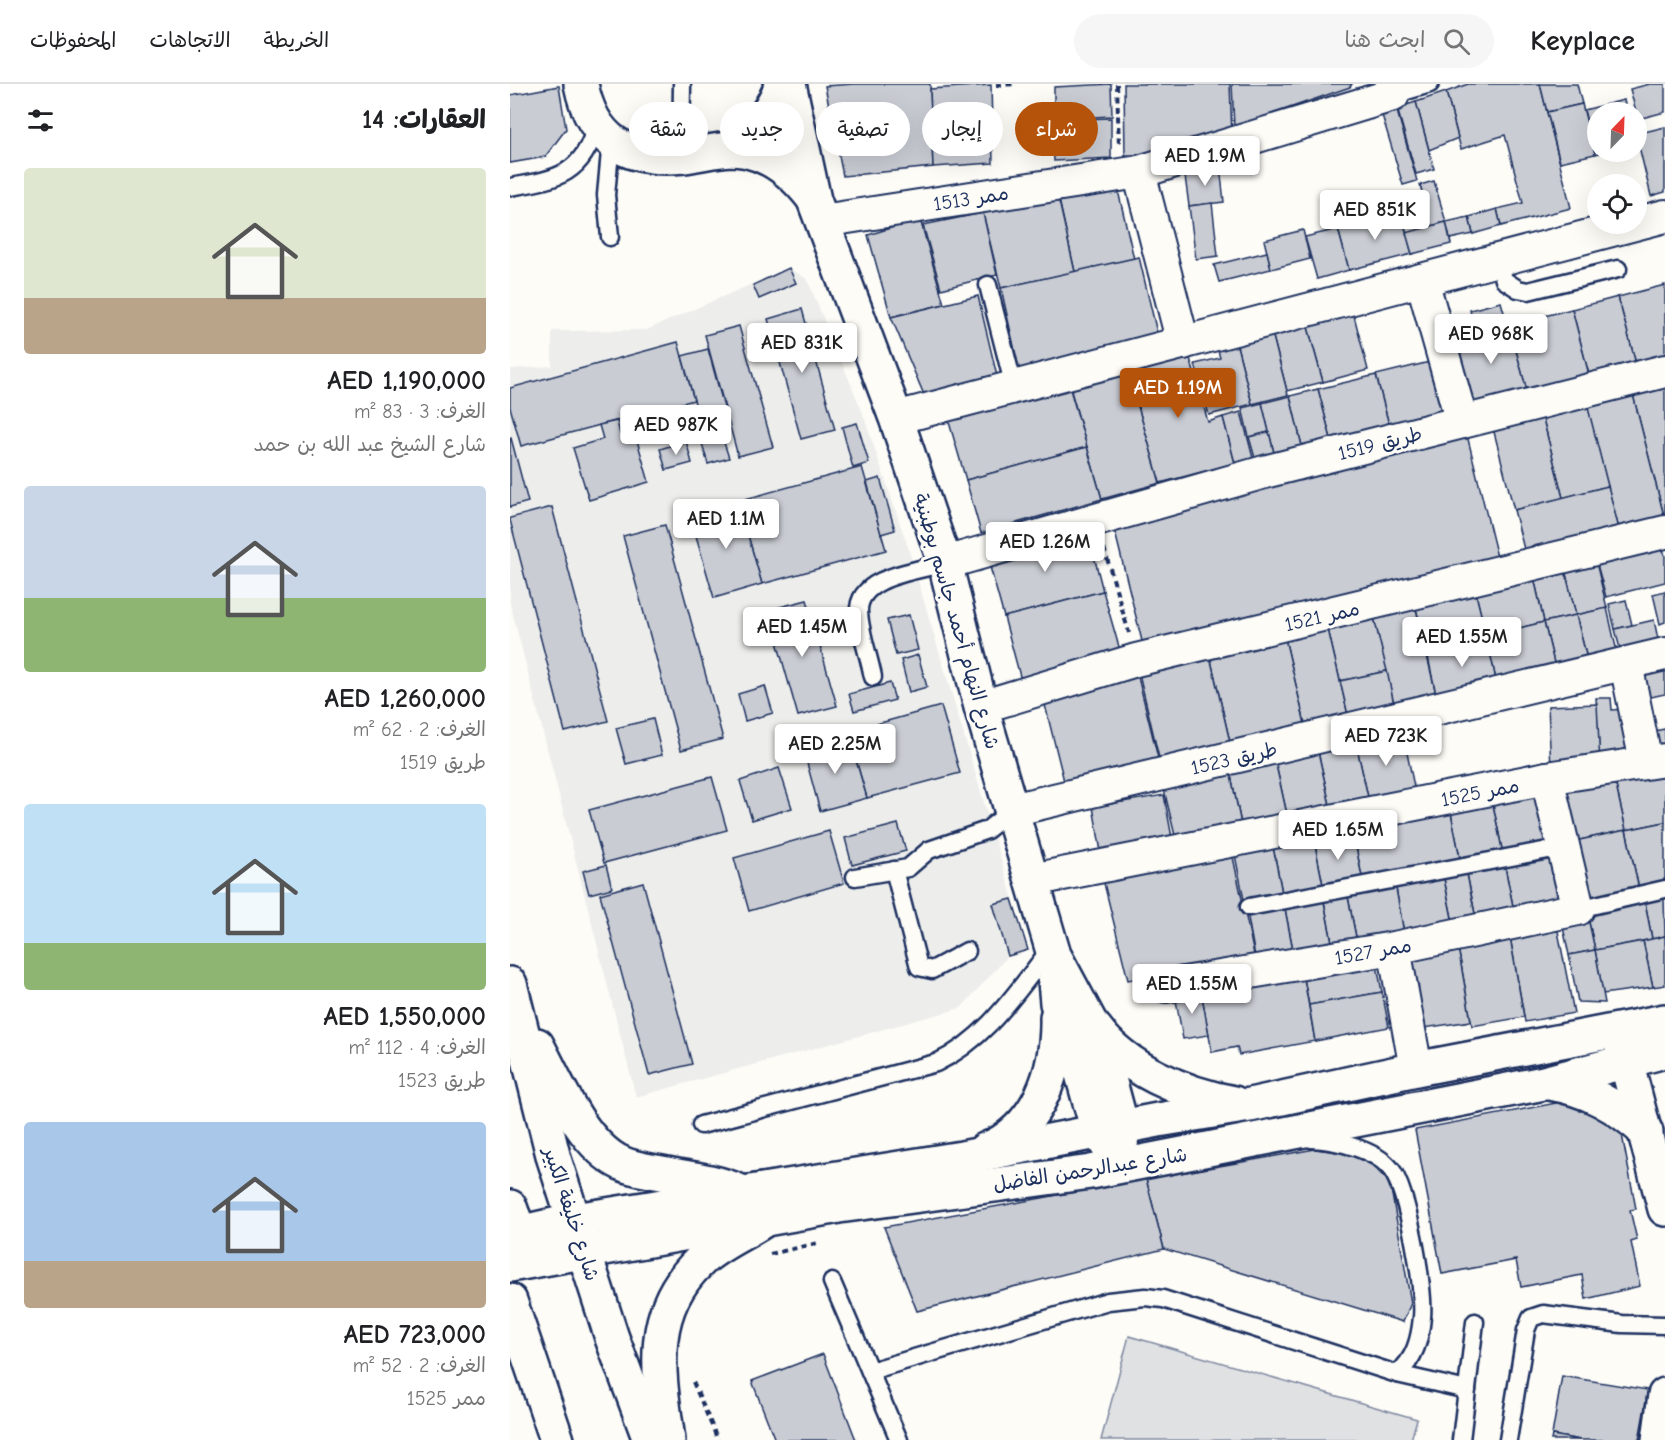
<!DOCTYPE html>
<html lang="ar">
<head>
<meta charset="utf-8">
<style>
	body { margin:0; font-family:"Comic Neue","Playpen Sans Arabic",sans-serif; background:#f6f6f6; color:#202124; direction:rtl; height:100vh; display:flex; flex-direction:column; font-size:22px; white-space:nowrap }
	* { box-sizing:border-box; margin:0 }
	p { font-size:20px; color:#757577 }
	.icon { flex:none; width:33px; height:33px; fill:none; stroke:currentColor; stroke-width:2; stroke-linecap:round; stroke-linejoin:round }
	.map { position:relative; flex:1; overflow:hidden; direction:ltr }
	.panel { display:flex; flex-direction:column; background:#fff; width:510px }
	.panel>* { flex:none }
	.hud { position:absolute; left:18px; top:18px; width:570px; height:54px; direction:rtl; display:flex; gap:12px }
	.needle { width:39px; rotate:23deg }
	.fabs { position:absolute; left:1077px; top:18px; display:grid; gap:12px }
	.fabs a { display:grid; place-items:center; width:60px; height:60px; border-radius:50%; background:#fff; box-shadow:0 6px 24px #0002; font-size:30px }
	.price { position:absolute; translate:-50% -51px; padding:0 14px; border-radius:6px; background:#fff; color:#222; font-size:20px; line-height:39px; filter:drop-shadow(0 2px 3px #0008) }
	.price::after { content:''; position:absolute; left:50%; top:36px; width:18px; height:14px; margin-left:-9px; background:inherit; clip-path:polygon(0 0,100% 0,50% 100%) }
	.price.current { background:#b45309; color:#fff }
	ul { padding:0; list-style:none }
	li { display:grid; align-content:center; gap:12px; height:318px; padding:0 24px }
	li span { display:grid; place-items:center; height:186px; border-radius:6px; color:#555 }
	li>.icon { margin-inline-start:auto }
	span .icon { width:108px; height:108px; fill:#fffc; stroke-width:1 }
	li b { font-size:26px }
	h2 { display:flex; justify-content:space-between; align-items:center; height:72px; padding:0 24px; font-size:26px }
	.pill { padding:0 21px; border-radius:27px; background:#fff; box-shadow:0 6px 24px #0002; font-size:21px; line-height:54px }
	.pill.current { background:#b45309; color:#fff }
	header { display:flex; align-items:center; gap:36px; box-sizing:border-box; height:84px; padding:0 30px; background:#fff; border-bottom:2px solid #e0e0e0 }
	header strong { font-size:28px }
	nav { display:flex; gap:33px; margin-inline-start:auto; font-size:21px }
	.search { width:420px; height:54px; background:#f6f6f6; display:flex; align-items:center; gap:15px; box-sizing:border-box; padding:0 21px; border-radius:33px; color:#757577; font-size:22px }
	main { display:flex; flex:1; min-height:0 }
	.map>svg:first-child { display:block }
	.built { fill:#edeeec }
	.green { fill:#e0e1e3; stroke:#7e88a0; stroke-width:1.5 }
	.building { fill:#c9ccd3; stroke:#1b2f5e; stroke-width:1.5 }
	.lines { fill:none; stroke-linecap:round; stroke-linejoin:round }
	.lane-casing { stroke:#1b2f5e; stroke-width:21 }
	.street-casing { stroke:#1b2f5e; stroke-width:36 }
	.secondary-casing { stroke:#1b2f5e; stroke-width:38 }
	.primary-casing { stroke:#1b2f5e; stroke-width:38 }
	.path { stroke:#1b2f5e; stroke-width:4; stroke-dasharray:6 4.5; stroke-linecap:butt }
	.lane { stroke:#fdfcf7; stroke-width:16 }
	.street { stroke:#fdfcf7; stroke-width:32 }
	.secondary { stroke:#fdfcf7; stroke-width:33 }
	.primary { stroke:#fdfcf7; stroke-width:33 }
	.labels { text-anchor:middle; stroke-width:6; stroke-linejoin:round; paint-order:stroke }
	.street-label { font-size:20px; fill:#1b2f5e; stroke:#fdfcf7 }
</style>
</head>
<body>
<header>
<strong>Keyplace</strong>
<div class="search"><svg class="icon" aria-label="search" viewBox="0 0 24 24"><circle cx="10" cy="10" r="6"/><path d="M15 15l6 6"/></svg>ابحث هنا</div>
<nav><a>الخريطة</a><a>الاتجاهات</a><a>المحفوظات</a></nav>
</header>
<main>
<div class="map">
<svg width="1155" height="1356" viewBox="0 0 1155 1356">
	<rect width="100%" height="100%" fill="#fdfcf7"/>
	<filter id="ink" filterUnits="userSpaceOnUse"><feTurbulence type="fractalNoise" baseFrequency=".0167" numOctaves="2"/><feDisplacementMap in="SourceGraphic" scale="12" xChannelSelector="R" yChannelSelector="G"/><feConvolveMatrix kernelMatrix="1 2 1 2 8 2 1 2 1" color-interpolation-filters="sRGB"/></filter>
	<g filter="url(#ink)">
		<polygon class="built" points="279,184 297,195 352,327 397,460 518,866 498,872 451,924 126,1013 0,519 0,285 42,282 42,247 136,246"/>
		<polygon class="green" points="619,1252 907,1335 901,1356 591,1356"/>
		<g class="building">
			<polygon points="344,0 420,0 423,83 333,92 315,2"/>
			<polygon points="601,0 602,32 544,35 544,3"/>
			<polygon points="614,0 720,0 722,52 638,71 615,71"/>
			<polygon points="722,0 842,0 840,3 724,43"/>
			<polygon points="958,0 1030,0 1061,124 991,142 987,125 1013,119 995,51 951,65 936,8"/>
			<polygon points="1030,0 1067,0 1072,20 1037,28"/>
			<polygon points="1140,0 1155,0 1155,28 1128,35 1120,5"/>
			<polygon points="481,1 483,79 423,83 420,5"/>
			<polygon points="49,2 56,45 35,73 0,79 0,11"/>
			<polygon points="936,8 948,54 919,66 906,18"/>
			<polygon points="1114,16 1117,28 1088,28 1088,68 1094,68 1085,70 1074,26"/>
			<polygon points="906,18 924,85 906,90 887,24"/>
			<polygon points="1072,20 1085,70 1050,78 1037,28"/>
			<polygon points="887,27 907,97 893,101 872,31"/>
			<polygon points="601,34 601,74 544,77 542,36"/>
			<polygon points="1155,43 1155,108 1141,112 1126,50"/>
			<polygon points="710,82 714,118 679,122 675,92"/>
			<polygon points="924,97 936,138 921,142 910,101"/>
			<polygon points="606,98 624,175 565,188 548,111"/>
			<polygon points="546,104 565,188 491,204 471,121"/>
			<polygon points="702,119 708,172 686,175 679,122"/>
			<polygon points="987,125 991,142 963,150 959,133"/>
			<polygon points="891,128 902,170 839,186 828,145"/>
			<polygon points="473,129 487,191 431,205 413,141"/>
			<polygon points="959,133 963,150 940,155 936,138"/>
			<polygon points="410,135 434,220 381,233 358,151"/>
			<polygon points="936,138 941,160 902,170 896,149"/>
			<polygon points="828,145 839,186 807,195 795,153"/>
			<polygon points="793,146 800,175 761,185 754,156"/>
			<polygon points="757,168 761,185 709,198 704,181"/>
			<polygon points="629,173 648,253 509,285 491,204"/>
			<polygon points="279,184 286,199 249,215 243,201"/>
			<polygon points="1155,201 1155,272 1126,280 1108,213"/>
			<polygon points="468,212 487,292 415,313 381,233"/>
			<polygon points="1108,213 1126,280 1079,291 1062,225"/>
			<polygon points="991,218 995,232 963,239 960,226"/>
			<polygon points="842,224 858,286 813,298 796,236"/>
			<polygon points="292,225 325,346 291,355 258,235"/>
			<polygon points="1062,225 1079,291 1017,307 999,241"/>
			<polygon points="796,236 813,298 777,307 761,245"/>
			<polygon points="999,241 1017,307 963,321 946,254"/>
			<polygon points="229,242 263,363 228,372 195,251"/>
			<polygon points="761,245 778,311 742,320 725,254"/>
			<polygon points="725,254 742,320 699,331 685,280 710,274 706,259"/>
			<polygon points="168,258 184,316 11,362 0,323 0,304"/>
			<polygon points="198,265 215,327 189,334 172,272"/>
			<polygon points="678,267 698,338 713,333 725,379 650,399 617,284"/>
			<polygon points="924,277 936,327 879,341 866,291"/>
			<polygon points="617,284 650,399 592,415 559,300"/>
			<polygon points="866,291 879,341 821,355 808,305"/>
			<polygon points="1155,294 1155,436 1121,303"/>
			<polygon points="557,295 577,363 456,396 436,328"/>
			<polygon points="1121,303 1155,436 1110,449 1075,315"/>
			<polygon points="808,305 821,355 792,362 780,312"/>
			<polygon points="780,312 792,362 764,369 752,319"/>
			<polygon points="752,319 759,348 739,353 732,324"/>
			<polygon points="1077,320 1098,402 1053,414 1032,331"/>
			<polygon points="731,328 743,374 725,379 713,333"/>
			<polygon points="1032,331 1053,414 1004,426 983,344"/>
			<polygon points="107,337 110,350 124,346 139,398 79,416 63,364 93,355 89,341"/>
			<polygon points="347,339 359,379 343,384 332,343"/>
			<polygon points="208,340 219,374 198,380 188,346"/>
			<polygon points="759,348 764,369 745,374 739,353"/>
			<polygon points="957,351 987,473 633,561 603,440"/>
			<polygon points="1,354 18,418 0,423 0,355"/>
			<polygon points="176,357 182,379 156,386 150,365"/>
			<polygon points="577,363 592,415 471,449 456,396"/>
			<polygon points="352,383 376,466 252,500 228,417"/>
			<polygon points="370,394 385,446 371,450 357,398"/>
			<polygon points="1098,402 1110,449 1016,473 1004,426"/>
			<polygon points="228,417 252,500 204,514 180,431"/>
			<polygon points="42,423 98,637 55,648 0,436 0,434"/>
			<polygon points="155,441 213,655 171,666 113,452"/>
			<polygon points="577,445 593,507 494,533 477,472"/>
			<polygon points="1151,457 1155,472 1155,498 1096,513 1085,473"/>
			<polygon points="1085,474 1097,524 1066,531 1054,482"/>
			<polygon points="1054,482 1066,531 1034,538 1023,489"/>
			<polygon points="1023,489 1034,538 976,552 964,502"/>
			<polygon points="964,502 978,559 918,573 904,516"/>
			<polygon points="593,507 611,570 511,596 494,533"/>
			<polygon points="1155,507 1155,538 1150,540 1143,510"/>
			<polygon points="297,516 327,622 288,632 258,526"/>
			<polygon points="1116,516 1122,541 1105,545 1099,520"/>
			<polygon points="1097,524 1107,568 1077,575 1066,531"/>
			<polygon points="906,525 926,610 884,620 864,534"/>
			<polygon points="863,530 877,587 830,597 817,541"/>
			<polygon points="399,531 408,566 386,571 377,536"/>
			<polygon points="1066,531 1077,575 1045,583 1034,538"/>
			<polygon points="1144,536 1149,560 1111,569 1105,545"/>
			<polygon points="1034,538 1045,583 986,596 976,552"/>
			<polygon points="817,541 838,631 795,640 774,550"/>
			<polygon points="774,550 795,640 720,658 699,568"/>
			<polygon points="978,559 986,596 926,610 918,573"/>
			<polygon points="698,564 720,658 649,674 627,581"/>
			<polygon points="408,571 417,603 399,608 391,576"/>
			<polygon points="1155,582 1155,610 1136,614 1130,588"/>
			<polygon points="877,587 884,620 838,631 830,597"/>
			<polygon points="618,588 620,595 628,593 648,674 554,697 532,609"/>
			<polygon points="380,599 385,616 344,627 339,610"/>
			<polygon points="255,602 263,629 235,637 228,610"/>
			<polygon points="1086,614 1101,614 1102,626 1114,625 1124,675 1090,680"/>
			<polygon points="1087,620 1090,680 1041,683 1038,622"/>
			<polygon points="431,622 450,689 357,714 338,648"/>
			<polygon points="143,635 152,671 116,680 106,644"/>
			<polygon points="892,645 906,712 860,722 845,655"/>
			<polygon points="1155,645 1155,666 1148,668 1144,647"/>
			<polygon points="845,655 860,722 822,730 807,663"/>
			<polygon points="340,656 357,714 310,727 294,668"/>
			<polygon points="807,663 821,726 778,735 764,672"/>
			<polygon points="764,672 778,735 732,745 719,682"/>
			<polygon points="719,682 732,745 667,760 652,697"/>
			<polygon points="269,684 282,724 242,736 230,697"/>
			<polygon points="1155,690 1155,738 1116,746 1104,693"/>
			<polygon points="202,693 217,746 94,779 79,726"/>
			<polygon points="1104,693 1116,746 1065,757 1053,704"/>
			<polygon points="654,711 663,759 592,773 583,723"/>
			<polygon points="1030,712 1040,762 993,770 983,721"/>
			<polygon points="983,721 993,770 951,779 941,729"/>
			<polygon points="941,729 951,779 853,798 843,748"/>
			<polygon points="1155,738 1155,799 1129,805 1116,746"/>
			<polygon points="388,740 396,767 342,781 335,754"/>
			<polygon points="1116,746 1129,805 1078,816 1065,757"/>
			<polygon points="319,747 334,799 239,827 224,774"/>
			<polygon points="843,748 853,798 814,806 804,756"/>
			<polygon points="804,756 814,806 773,814 763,763"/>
			<polygon points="763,763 773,814 735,821 725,771"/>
			<polygon points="721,764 745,875 618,896 592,791"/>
			<polygon points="1045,768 1055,818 1004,827 994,778"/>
			<polygon points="994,778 1004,827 966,835 956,785"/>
			<polygon points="96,781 102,804 79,810 73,787"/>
			<polygon points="956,785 966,835 943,839 933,790"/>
			<polygon points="933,790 943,839 894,849 885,799"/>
			<polygon points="133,798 182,980 139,991 90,810"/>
			<polygon points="885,799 894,849 847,858 837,808"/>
			<polygon points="837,808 847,858 823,863 813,813"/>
			<polygon points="813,813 823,863 784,871 774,820"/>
			<polygon points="1154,814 1155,852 1142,855 1135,818"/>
			<polygon points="502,815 518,866 498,872 483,820"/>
			<polygon points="1135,818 1142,855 1085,866 1077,829"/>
			<polygon points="774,820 784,871 746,878 737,828"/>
			<polygon points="1077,829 1085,866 1059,871 1051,834"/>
			<polygon points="1046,837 1064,929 1015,938 999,847"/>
			<polygon points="999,847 1014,933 962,942 947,858"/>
			<polygon points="1155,852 1155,901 1143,903 1133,857"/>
			<polygon points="1133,857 1143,903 1093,910 1085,866"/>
			<polygon points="947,858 961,937 907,945 896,869"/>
			<polygon points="1085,866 1095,919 1068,918 1059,871"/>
			<polygon points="866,876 872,908 799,921 793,889"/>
			<polygon points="793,889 805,957 729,971 727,963 702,968 691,907"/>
			<polygon points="691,907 699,951 673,955 665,911"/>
			<polygon points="872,908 879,943 805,957 799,921"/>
			<polygon points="1067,1015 1070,1027 1084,1024 1110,1040 1126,1125 1120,1126 1127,1156 1121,1158 1130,1202 1076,1215 1072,1191 1011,1203 1006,1176 932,1190 905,1046"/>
			<polygon points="805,1065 836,1069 862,1081 880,1099 901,1219 893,1238 654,1165 636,1095"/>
			<polygon points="636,1095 654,1165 407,1227 374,1143"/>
			<polygon points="313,1270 346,1356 265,1356 242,1297"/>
			<polygon points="1052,1292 1138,1306 1129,1356 1070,1356 1042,1351"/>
			<polygon points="1042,1351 1070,1356 1041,1356"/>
		</g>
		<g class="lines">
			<g class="lane-casing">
				<g id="lane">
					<polyline points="883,11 920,0"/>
					<polyline points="171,72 172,0"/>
					<path d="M0 103C46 95 73 92 86 41"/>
					<polyline points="100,153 96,111 101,57"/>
					<polyline points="989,176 994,196 1008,205 1018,207 1108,185"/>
					<polyline points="478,201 504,303"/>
					<path d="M363 593C359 572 350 549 349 528 347 492 408 487 435 479"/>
					<polyline points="384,786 409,883 422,886 457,867"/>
					<polyline points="345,793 398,784 419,766 477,746 502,726"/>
					<polyline points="739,823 1054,763"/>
					<polyline points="1068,825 1155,805"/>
					<path d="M191 1041 426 979C477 955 507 907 542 863"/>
					<path d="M801 1055C825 1056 865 1065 881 1085 898 1107 915 1206 912 1233 910 1255 905 1275 887 1290"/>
					<polyline points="322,1198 389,1356"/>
					<polyline points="360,1287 598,1217 635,1213 653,1215 887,1290 957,1306"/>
					<polyline points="951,1356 965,1238"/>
					<polyline points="998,1356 1016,1246 1021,1234 1033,1230 1112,1240 1155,1241"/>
				</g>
			</g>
			<g class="street-casing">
				<g id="street">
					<polyline points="629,88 673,259"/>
					<polyline points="312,137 629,88 883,11 882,0"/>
					<polyline points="912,196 952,338"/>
					<polyline points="386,334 1155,132"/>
					<polyline points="435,479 758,387 1155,287"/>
					<polyline points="1116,580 1136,678"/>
					<polyline points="471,623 626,576 1155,448"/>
					<polyline points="502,726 1155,570"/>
					<polyline points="522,796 1037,694 1155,676"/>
					<polyline points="884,864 906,985"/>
					<polyline points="656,902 884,864 1068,825 1037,694"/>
				</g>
			</g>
			<g class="secondary-casing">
				<g id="secondary">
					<path d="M71 0C82 57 118 78 174 72 190 70 208 65 224 65 258 67 283 88 303 114"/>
					<polyline points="279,0 304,116 386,334 435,479 471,623 544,871 580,938 598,991 612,1043 611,1065"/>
					<path d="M224 65C245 47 263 27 272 0"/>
					<polyline points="545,897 547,919 572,990 588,1047 600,1065"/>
					<path d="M585 944C615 985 674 1010 724 1019"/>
					<polyline points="1111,958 1155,1125"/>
					<path d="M1039 999C1078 1005 1108 1022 1136 1048"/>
					<path d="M475 1066C529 1045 548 986 547 933"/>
					<polyline points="0,1151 65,1136 452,1074 648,1036 740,1021 906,985 1155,937"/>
					<polyline points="0,1181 329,1122 581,1088 1034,999 1155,967"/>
					<polyline points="1149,1356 1155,1311"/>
				</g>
			</g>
			<g class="primary-casing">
				<g id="primary">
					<polyline points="0,900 44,1075 102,1254 140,1356"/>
					<path d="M27 961C47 998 71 1060 111 1079 121 1084 135 1086 146 1088 176 1094 203 1096 231 1108"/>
					<path d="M0 1123C14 1166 33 1168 75 1169"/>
					<polyline points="0,1217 47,1356"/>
					<path d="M158 1356C149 1291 136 1229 189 1178 205 1162 231 1151 251 1138"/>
				</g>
			</g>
			<g class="path">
				<polyline points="607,0 609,63"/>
				<polyline points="486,1 506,0"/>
				<polyline points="594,464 619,549"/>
				<polyline points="260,1170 309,1159"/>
				<polyline points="183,1298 208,1356"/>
			</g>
			<use href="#lane" class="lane"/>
			<use href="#street" class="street"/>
			<use href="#secondary" class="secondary"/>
			<use href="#primary" class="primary"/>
		</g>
	</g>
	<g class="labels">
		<g class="street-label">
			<text transform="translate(461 114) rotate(-9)" y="7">ممر 1513</text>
			<text transform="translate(870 359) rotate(-14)" y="7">طريق 1519</text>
			<text transform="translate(812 532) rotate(-13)" y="7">ممر 1521</text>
			<text transform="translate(447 537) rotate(74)" y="7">شارع النهام أحمد جاسم بوطبنية</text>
			<text transform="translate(724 674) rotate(-13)" y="7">طريق 1523</text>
			<text transform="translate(970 708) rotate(-11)" y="7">ممر 1525</text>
			<text transform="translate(863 867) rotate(-10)" y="7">ممر 1527</text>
			<text transform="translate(580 1085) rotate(-9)" y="7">شارع عبدالرحمن الفاضل</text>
			<text transform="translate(62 1130) rotate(72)" y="7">شارع خليفة الكبير</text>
		</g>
	</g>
</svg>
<div class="fabs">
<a><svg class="needle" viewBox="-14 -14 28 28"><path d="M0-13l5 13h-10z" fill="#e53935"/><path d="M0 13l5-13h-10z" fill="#757577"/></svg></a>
<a><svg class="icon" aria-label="locate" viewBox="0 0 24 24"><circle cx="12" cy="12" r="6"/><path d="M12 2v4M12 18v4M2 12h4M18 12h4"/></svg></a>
</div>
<b class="price" style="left:695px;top:103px">AED 1.9M</b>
<b class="price" style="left:865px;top:157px">AED 851K</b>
<b class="price" style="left:981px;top:281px">AED 968K</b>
<b class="price" style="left:292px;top:290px">AED 831K</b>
<b class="price current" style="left:668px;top:335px">AED 1.19M</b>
<b class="price" style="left:166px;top:372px">AED 987K</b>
<b class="price" style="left:216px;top:466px">AED 1.1M</b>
<b class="price" style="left:535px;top:489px">AED 1.26M</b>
<b class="price" style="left:292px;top:574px">AED 1.45M</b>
<b class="price" style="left:952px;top:584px">AED 1.55M</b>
<b class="price" style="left:876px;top:683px">AED 723K</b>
<b class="price" style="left:325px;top:691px">AED 2.25M</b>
<b class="price" style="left:828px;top:777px">AED 1.65M</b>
<b class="price" style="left:682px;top:931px">AED 1.55M</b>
<div class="hud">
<a class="pill current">شراء</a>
<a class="pill">إيجار</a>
<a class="pill">تصفية</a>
<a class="pill">جديد</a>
<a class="pill">شقة</a>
</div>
</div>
<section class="panel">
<h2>العقارات: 14<svg class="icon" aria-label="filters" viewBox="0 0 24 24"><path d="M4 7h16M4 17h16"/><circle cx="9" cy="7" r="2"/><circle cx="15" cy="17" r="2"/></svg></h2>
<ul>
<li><span style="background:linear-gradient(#dfe7d0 70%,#b9a48a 0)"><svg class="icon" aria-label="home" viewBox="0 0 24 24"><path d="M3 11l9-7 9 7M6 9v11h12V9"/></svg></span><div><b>AED 1,190,000</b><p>الغرف: 3 · 83 m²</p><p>شارع الشيخ عبد الله بن حمد</p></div></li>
<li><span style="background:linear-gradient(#c9d6e8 60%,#8fb573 0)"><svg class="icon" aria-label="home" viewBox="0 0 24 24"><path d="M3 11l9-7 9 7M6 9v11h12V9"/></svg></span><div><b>AED 1,260,000</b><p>الغرف: 2 · 62 m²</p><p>طريق 1519</p></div></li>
<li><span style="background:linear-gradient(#bfe0f5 75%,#8fb573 0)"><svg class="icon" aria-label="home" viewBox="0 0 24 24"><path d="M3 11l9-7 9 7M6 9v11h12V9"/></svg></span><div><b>AED 1,550,000</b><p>الغرف: 4 · 112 m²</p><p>طريق 1523</p></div></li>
<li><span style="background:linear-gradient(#a9c7e8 75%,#b9a48a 0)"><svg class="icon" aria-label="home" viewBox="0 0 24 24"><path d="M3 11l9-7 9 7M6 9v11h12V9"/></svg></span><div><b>AED 723,000</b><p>الغرف: 2 · 52 m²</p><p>ممر 1525</p></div></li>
</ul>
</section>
</main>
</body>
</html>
